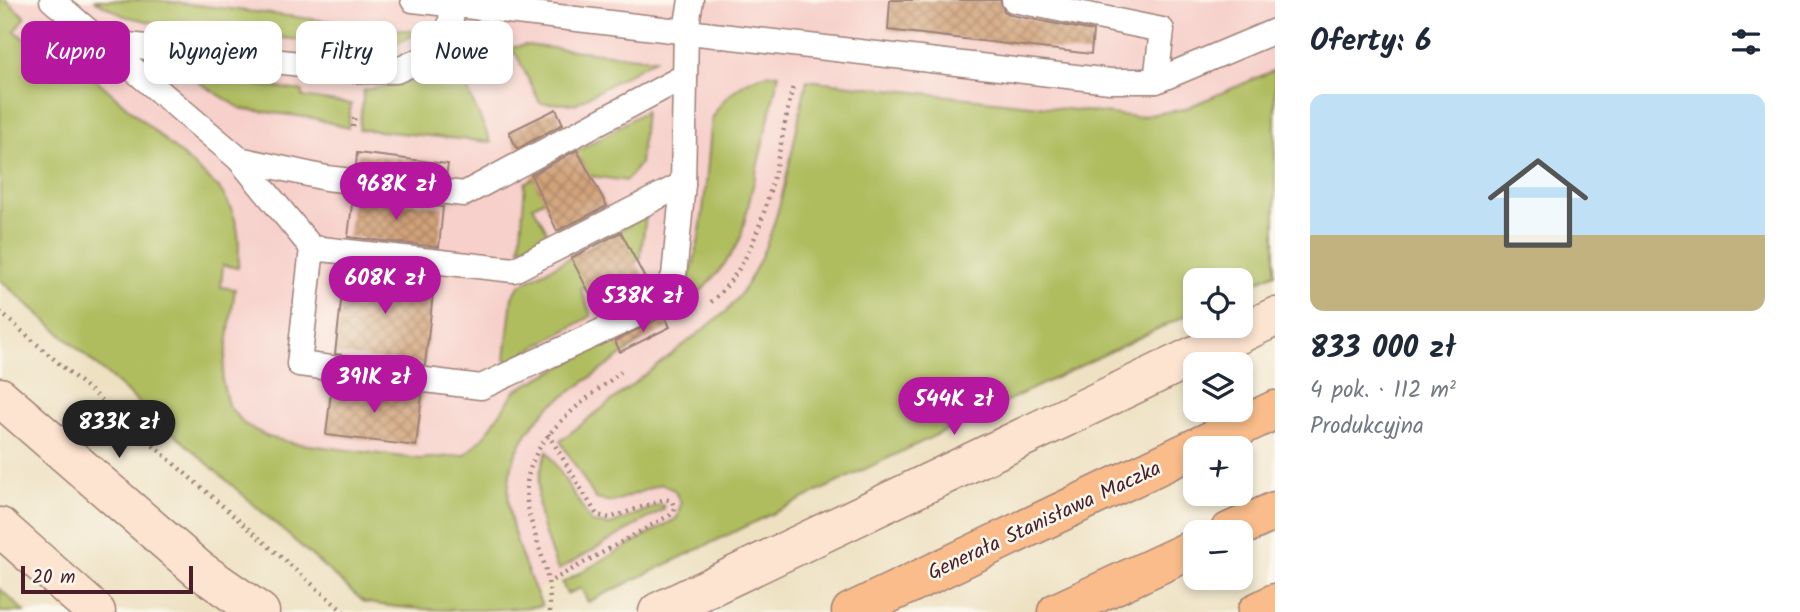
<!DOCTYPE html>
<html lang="pl">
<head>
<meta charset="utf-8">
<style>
	body { margin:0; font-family:Kalam,sans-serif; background:#f6f6f7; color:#1f2937; height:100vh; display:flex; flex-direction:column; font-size:26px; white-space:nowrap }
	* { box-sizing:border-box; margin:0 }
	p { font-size:23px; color:#747a83 }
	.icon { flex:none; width:38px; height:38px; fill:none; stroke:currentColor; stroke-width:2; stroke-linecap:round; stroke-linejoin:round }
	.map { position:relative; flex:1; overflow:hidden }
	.sheet { display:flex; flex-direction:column; background:#fff; width:525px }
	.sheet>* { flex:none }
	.banner { position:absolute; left:21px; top:21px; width:665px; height:63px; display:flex; gap:14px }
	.tools { position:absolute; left:1183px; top:268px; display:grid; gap:14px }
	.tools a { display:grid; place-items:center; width:70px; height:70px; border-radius:14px; background:#fff; box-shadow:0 4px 10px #0003; font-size:35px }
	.scale { position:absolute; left:21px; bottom:18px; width:172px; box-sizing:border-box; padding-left:7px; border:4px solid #4a1f2b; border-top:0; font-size:19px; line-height:24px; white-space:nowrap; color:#4a1f2b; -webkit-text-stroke:5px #fbf7ec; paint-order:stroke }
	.price { position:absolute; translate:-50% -60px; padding:0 16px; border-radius:24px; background:#b5179e; color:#fff; font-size:23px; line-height:46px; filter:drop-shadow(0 2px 4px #0008) }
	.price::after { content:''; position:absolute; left:50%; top:42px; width:21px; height:16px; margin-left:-10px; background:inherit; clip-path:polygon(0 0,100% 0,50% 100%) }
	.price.active { background:#222; color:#fff }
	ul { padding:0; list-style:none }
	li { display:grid; align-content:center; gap:14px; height:371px; padding:0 35px }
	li+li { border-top:2px solid #e0e1e3 }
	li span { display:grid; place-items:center; height:217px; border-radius:14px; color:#555 }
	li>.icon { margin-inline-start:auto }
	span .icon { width:126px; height:126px; fill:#fffc; stroke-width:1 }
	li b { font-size:30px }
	h2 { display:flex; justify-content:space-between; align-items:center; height:84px; padding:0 35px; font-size:30px }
	.tag { padding:0 24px; border-radius:14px; background:#fff; box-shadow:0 4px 10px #0003; font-size:24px; line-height:63px }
	.tag.active { background:#b5179e; color:#fff }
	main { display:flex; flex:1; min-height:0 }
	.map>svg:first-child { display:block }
	.built { fill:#f7d0cb }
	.green { fill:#afbd5f; stroke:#7c6e45; stroke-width:2 }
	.building { fill:url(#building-cross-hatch) }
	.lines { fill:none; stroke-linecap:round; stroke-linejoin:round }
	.lane-casing { stroke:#9c8076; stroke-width:27 }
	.secondary-casing { stroke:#9c8076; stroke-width:41 }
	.highway-casing { stroke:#9c8076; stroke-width:41 }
	.path { stroke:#9c8076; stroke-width:4.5; stroke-dasharray:2 5; stroke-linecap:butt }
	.lane { stroke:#fff; stroke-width:24 }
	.secondary { stroke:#fde4d0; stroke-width:38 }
	.highway { stroke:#f9bc8a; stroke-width:38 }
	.labels { text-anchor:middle; stroke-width:5; stroke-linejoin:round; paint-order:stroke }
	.street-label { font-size:21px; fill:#4a1f2b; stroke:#fbf7ec }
</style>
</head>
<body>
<main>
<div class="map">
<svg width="1275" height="612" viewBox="0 0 1275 612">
	<defs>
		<pattern id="building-cross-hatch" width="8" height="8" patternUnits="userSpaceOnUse" patternTransform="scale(1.75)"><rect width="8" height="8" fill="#d1a279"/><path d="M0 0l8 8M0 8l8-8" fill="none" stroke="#ac8363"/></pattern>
	</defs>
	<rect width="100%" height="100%" fill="#fbf7ec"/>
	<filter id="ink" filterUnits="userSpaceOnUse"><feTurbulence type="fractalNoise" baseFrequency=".0143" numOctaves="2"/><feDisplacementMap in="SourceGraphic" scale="14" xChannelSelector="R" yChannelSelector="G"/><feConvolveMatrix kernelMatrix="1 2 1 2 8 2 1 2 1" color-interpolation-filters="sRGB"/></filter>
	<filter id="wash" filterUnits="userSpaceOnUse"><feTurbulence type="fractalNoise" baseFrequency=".00686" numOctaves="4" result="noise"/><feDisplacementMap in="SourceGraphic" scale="28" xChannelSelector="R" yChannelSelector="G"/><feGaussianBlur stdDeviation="1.57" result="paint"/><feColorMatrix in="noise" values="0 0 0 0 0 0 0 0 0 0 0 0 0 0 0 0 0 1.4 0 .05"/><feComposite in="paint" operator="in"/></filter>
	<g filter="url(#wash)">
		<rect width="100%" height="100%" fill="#eee1c2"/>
		<polygon class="built" points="0,0 1275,0 1275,222 1236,247 514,601 0,271"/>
		<g class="green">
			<path d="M0 0H6L25 17 15 31 36 49 48 37 219 188C238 214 241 236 238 268L223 265 221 287 235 289 222 380 228 405 244 424 268 437 293 443 420 459 465 455 485 435 516 390 668 312C705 281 706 167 712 119 722 95 752 72 779 74L741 237C709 305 609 362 549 407 483 471 510 532 542 606 488 612 415 612 364 602L0 280Z"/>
			<polygon points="94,0 157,0 419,32 396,44 365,48 151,22 124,16"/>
			<polygon points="525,45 655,59 575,104 540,103 515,52 462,78 491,142 359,129 364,90 432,78 475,55"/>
			<path d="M1275 70V273L1241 289V280H1195V311L588 602 581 588 567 594 562 583 677 518 681 503 674 490 661 484 613 502 596 499 560 441 727 311C781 250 789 157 807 80L1137 117 1184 109Z"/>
			<polygon points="199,78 303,91 303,97 351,104 348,128 313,118 242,109 198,82"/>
			<polygon points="645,111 640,164 626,181 592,176 533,206 548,233 520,248 525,183"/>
			<polygon points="646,216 640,259 581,289 591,316 510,361 505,359 512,297 520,285"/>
			<path d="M547 451 592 523 611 525 659 505H663L664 509 558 570C541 529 529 493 547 451Z"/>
			<polygon points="0,589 25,612 0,612"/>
		</g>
		<g id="blocks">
			<g class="building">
				<polygon points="890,0 1000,0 1004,11 1011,15 1093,31 1091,54 888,30"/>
				<polygon points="556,109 563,124 517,149 509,132"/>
				<polygon points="577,150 607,206 557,231 531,175"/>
				<polygon points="357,153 448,164 446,177 356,166"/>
				<polygon points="353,196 443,207 439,247 348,237"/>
				<polygon points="621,232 650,288 637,298 601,315 571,258"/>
				<polygon points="345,267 435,276 425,365 335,354"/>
				<polygon points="664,315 670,327 620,352 615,341"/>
				<polygon points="332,383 422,395 416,446 326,435"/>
			</g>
		</g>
	</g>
	<g filter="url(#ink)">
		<use href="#blocks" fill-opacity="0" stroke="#9c8076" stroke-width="2"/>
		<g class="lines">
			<g class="lane-casing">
				<g id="lane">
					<polyline points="52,0 239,159 312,248 514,270 683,184 686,30 691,0"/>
					<polyline points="413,0 1110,81 1156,81 1275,31"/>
					<polyline points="1014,0 1162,30 1156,81"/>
					<polyline points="101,42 364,71 396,71 447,48 453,5"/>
					<polyline points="239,159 326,178 464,194 685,76"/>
					<polyline points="312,248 299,364 481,387 645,311 663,297 674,276 683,184"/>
				</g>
			</g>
			<g class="secondary-casing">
				<g id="secondary">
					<polyline points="0,397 198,569 260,612"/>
					<polyline points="0,527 96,612"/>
					<polyline points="658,612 1275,317"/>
				</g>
			</g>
			<g class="highway-casing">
				<g id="highway">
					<polyline points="1229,532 1275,511"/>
					<polyline points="851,612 1275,410"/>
					<polyline points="1057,612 1195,548"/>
					<polyline points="1257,612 1275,603"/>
				</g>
			</g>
			<g class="path">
				<polyline points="353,127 355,114"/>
				<path d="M711 302C768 252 776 158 793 86"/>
				<polyline points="0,312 344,612"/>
				<polyline points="548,434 597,515 610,518 665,499 672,501 675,509 670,515 551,581"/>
				<path d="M550 612C551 572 540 555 530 517 511 448 574 409 621 372"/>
			</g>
			<use href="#lane" class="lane"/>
			<use href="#secondary" class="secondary"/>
			<use href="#highway" class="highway"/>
		</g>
	</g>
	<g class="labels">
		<g class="street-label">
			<text transform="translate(1044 520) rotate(-25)" y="7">Generała Stanisława Maczka</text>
		</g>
	</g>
</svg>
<div class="tools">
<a><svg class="icon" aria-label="locate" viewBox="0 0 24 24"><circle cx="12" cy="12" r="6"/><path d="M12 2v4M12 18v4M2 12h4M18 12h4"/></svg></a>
<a><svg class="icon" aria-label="layers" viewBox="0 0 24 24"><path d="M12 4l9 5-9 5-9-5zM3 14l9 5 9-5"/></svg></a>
<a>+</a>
<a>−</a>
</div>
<div class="scale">20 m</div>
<b class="price" style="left:396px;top:222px">968K zł</b>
<b class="price" style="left:385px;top:316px">608K zł</b>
<b class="price" style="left:643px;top:334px">538K zł</b>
<b class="price" style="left:374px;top:415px">391K zł</b>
<b class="price" style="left:954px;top:437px">544K zł</b>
<b class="price active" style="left:119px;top:460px">833K zł</b>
<div class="banner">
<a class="tag active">Kupno</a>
<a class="tag">Wynajem</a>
<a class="tag">Filtry</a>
<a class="tag">Nowe</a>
</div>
</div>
<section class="sheet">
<h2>Oferty: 6<svg class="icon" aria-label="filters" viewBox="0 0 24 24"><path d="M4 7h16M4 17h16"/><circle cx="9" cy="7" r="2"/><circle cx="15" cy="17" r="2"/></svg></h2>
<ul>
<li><span style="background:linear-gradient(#bfe0f5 65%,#c2b280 0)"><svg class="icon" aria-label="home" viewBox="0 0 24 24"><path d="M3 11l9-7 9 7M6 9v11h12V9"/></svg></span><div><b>833 000 zł</b><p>4 pok. · 112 m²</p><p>Produkcyjna</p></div></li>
</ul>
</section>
</main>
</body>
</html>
